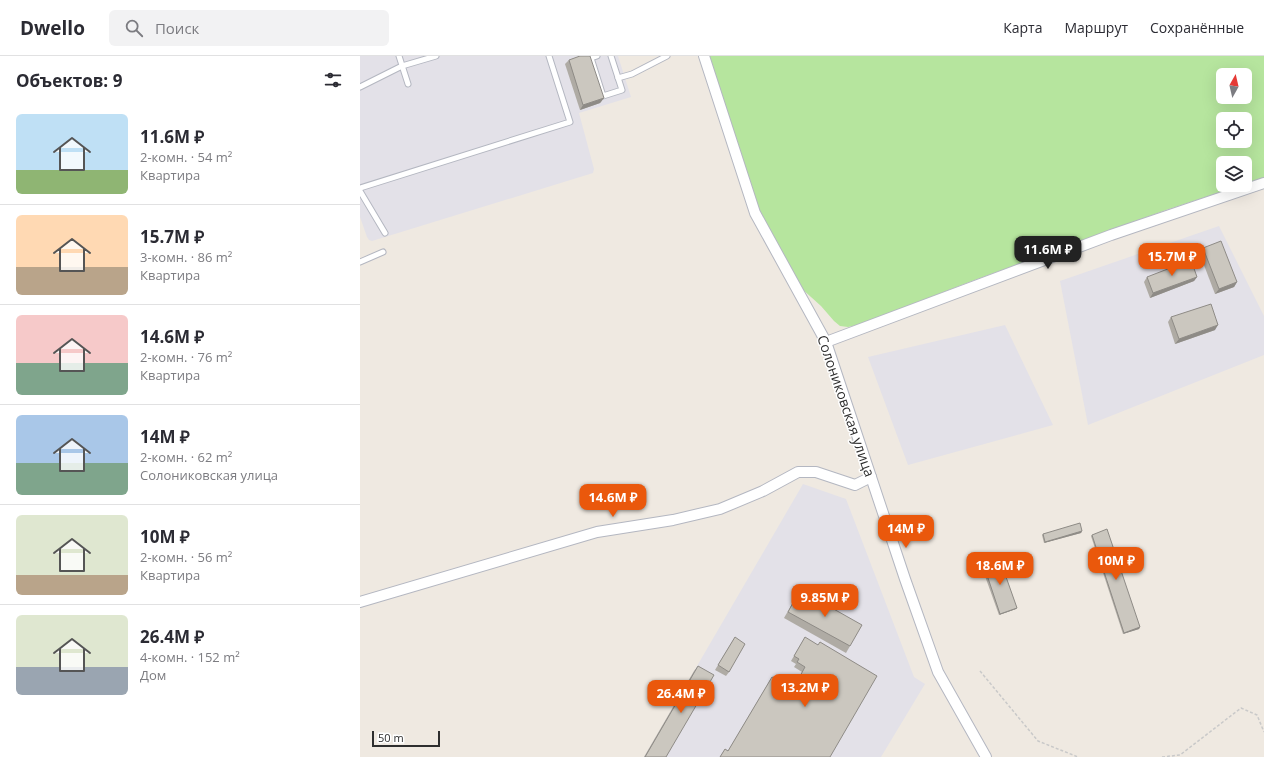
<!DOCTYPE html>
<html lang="ru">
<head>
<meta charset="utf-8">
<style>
	body { margin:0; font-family:"Open Sans",sans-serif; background:#f2f2f3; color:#2b2b33; height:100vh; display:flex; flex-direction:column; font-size:15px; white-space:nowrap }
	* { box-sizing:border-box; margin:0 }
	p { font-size:13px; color:#7c7c81 }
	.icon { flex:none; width:22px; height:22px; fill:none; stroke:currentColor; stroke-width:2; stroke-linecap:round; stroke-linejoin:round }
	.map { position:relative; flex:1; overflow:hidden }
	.panel { display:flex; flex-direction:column; background:#fff; width:360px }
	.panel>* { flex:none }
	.needle { width:26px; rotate:8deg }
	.controls { position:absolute; left:856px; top:12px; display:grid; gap:8px }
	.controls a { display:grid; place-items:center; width:36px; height:36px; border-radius:6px; background:#fff; box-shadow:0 4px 16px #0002; font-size:20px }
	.scale { position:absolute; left:12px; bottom:10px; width:68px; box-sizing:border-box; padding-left:4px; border:2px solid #2e2e2e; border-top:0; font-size:11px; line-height:14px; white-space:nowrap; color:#2e2e2e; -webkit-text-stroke:3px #fff; paint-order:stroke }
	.price { position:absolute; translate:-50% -34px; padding:0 9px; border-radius:8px; background:#ea580c; color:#fff; font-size:13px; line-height:26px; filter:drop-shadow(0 1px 2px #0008) }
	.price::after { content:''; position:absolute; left:50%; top:24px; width:12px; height:9px; margin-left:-6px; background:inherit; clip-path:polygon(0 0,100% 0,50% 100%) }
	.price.current { background:#222; color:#fff }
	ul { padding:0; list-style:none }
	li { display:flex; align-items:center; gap:12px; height:100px; padding:0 16px }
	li+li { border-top:1px solid #e1e1e2 }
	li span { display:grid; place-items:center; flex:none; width:112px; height:80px; border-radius:6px; color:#555 }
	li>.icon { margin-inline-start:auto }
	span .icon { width:48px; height:48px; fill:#fffc; stroke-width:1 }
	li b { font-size:17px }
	h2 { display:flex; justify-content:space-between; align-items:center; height:48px; padding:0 16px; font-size:17px }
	header { display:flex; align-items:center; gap:24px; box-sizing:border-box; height:56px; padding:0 20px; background:#fff; border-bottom:1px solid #e1e1e2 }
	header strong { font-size:19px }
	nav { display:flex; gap:22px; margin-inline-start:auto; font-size:14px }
	.search { width:280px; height:36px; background:#f2f2f3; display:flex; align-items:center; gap:10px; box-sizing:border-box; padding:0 14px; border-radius:6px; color:#7c7c81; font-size:15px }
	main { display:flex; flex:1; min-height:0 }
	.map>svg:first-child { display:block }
	.industrial { fill:#e3e1e8 }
	.green { fill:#b6e59e; fill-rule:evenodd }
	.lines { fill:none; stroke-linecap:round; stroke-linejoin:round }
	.lane-casing { stroke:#b4b7c1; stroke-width:7 }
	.street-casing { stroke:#b4b7c1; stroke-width:12 }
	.path { stroke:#c9c9c9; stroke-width:1.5; stroke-dasharray:3 2; stroke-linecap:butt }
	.lane { stroke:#fff; stroke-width:5 }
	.street { stroke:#fff; stroke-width:10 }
	.wall { fill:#afaba4 }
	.shaded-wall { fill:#8e8b86 }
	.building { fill:#cbc7bf; stroke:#8e8b86 }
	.labels { text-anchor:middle; stroke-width:3; stroke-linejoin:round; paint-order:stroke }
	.street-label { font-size:14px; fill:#2e2e2e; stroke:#fff }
</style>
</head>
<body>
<header>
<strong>Dwello</strong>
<div class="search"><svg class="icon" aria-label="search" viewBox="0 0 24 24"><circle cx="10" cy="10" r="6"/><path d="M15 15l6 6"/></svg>Поиск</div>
<nav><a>Карта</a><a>Маршрут</a><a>Сохранённые</a></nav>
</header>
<main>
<section class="panel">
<h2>Объектов: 9<svg class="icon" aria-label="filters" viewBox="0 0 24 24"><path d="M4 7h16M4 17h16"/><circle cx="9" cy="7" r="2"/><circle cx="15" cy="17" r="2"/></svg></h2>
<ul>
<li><span style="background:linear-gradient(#bfe0f5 70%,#8fb573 0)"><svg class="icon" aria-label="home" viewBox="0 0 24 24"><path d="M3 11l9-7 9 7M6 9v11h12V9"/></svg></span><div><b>11.6M ₽</b><p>2-комн. · 54 m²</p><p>Квартира</p></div></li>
<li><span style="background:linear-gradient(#ffd9b3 65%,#b9a48a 0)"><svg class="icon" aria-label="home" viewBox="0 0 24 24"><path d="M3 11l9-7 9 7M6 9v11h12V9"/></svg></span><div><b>15.7M ₽</b><p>3-комн. · 86 m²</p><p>Квартира</p></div></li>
<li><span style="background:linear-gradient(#f6c9c9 60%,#7fa58c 0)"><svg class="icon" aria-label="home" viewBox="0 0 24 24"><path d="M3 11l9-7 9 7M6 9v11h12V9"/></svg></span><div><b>14.6M ₽</b><p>2-комн. · 76 m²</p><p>Квартира</p></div></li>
<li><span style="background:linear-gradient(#a9c7e8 60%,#7fa58c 0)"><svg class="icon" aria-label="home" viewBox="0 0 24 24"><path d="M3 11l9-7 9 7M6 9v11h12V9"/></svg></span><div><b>14M ₽</b><p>2-комн. · 62 m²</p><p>Солониковская улица</p></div></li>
<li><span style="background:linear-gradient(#dfe7d0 75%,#b9a48a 0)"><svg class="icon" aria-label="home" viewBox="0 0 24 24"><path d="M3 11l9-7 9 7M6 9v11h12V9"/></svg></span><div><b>10M ₽</b><p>2-комн. · 56 m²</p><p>Квартира</p></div></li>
<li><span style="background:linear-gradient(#dfe7d0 65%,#9aa5b1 0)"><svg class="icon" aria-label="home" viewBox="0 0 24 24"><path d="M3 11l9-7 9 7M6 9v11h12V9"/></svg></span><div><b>26.4M ₽</b><p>4-комн. · 152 m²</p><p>Дом</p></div></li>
</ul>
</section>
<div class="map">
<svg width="904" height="701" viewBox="0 0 904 701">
	<rect width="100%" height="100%" fill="#efe9e1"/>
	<g class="industrial">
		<polygon points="0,0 258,0 271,41 219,57 234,113 233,117 12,185 9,184 7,181 0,161"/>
		<polygon points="859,170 904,260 904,299 728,369 700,225"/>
		<polygon points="645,269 693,369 548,409 508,301"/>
		<polygon points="443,428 486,443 554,621 565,628 521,701 284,701"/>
	</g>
	<path class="green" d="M349 0H904V122L885 128V107H863V129H883L806 154 612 225 501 268 488 271 480 270 474 265 461 250 441 232 400 156ZM863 19H885V41H863ZM863 63H885V85H863Z"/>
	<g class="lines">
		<g class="lane-casing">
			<g id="lane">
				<polyline points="39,0 48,28"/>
				<polyline points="237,0 231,2 243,40 262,34 251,0"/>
				<polyline points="258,22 272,18 307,0"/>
				<polyline points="0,31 42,10 76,0"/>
				<polyline points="0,132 210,66 189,0"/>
				<polyline points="0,135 25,177"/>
				<polyline points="0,206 23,196"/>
			</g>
		</g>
		<g class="street-casing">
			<g id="street">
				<polyline points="344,0 395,157 466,286 545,523 578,616 626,701"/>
				<polyline points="466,286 751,179 904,127"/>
				<polyline points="0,546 237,476 313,464 360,453 403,435 438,416 456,416 495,429 511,421"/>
			</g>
		</g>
		<g class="path">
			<polyline points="620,615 678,685 718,701"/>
			<polyline points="802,701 820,699 881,652 897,659 904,676"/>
		</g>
		<use href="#lane" class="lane"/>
		<use href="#street" class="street"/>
	</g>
	<g class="wall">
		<polygon points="209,4 244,42 240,47 220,54 205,8"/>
		<polygon points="843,192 877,226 874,231 855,238 839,196"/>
		<polygon points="787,221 837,221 834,225 790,242 784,226"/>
		<polygon points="811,261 855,274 815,288 808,266"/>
		<polygon points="722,475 721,477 684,487 682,479 683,478"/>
		<polygon points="732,479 780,571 779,573 763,578 731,480"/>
		<polygon points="623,507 657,552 656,553 639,559 621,509"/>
		<polygon points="440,534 490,590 486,597 424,562"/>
		<polygon points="375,581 369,616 366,620 355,614"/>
		<polygon points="445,581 470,701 360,701 365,693 368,695 412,621 432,633 442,616 434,611 436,608 431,605"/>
		<polygon points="338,610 306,701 284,701 334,615"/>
	</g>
	<g class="shaded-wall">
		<polygon points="244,42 240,47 220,54 223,49"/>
		<polygon points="837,221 834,225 790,242 793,237"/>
		<polygon points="877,226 874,231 855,238 859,233"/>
		<polygon points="858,269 855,274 815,288 819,283"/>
		<polygon points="722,475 721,477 684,487 685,486"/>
		<polygon points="657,552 656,553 639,559 640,558"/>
		<polygon points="780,571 779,573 763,578 764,577"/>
	</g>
	<g class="building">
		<polygon points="220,0 230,0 244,42 223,49 209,4"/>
		<polygon points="861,185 877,226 859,233 843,192"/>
		<polygon points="831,204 837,221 793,237 787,221"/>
		<polygon points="851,248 858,269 819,283 811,261"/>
		<polygon points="720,467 722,475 685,486 683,478"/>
		<polygon points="747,473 780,571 764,577 732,479"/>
		<polygon points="639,501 657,552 640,558 623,507"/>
		<polygon points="440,534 502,569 490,590 428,556"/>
		<polygon points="375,581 385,588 369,616 358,609"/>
		<polygon points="445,581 458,589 460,586 517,620 470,701 360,701 365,693 368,695 412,621 433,633 445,611 437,606 439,603 434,600"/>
		<polygon points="338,610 354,619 306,701 285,701"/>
	</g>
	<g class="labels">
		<g class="street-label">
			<text transform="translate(486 350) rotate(71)" y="5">Солониковская улица</text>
		</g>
	</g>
</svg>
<div class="controls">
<a><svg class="needle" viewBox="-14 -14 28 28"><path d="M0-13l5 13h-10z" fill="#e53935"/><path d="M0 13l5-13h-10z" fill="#7c7c81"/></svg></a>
<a><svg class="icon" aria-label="locate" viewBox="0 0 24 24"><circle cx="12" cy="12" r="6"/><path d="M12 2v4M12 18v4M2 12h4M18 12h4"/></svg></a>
<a><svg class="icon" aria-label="layers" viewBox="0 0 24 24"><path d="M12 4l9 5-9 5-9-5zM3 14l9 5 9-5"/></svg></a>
</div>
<div class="scale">50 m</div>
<b class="price current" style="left:688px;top:214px">11.6M ₽</b>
<b class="price" style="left:812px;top:221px">15.7M ₽</b>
<b class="price" style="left:253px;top:462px">14.6M ₽</b>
<b class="price" style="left:546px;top:493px">14M ₽</b>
<b class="price" style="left:756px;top:525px">10M ₽</b>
<b class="price" style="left:640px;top:530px">18.6M ₽</b>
<b class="price" style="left:465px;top:562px">9.85M ₽</b>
<b class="price" style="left:445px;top:652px">13.2M ₽</b>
<b class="price" style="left:321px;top:658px">26.4M ₽</b>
</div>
</main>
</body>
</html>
